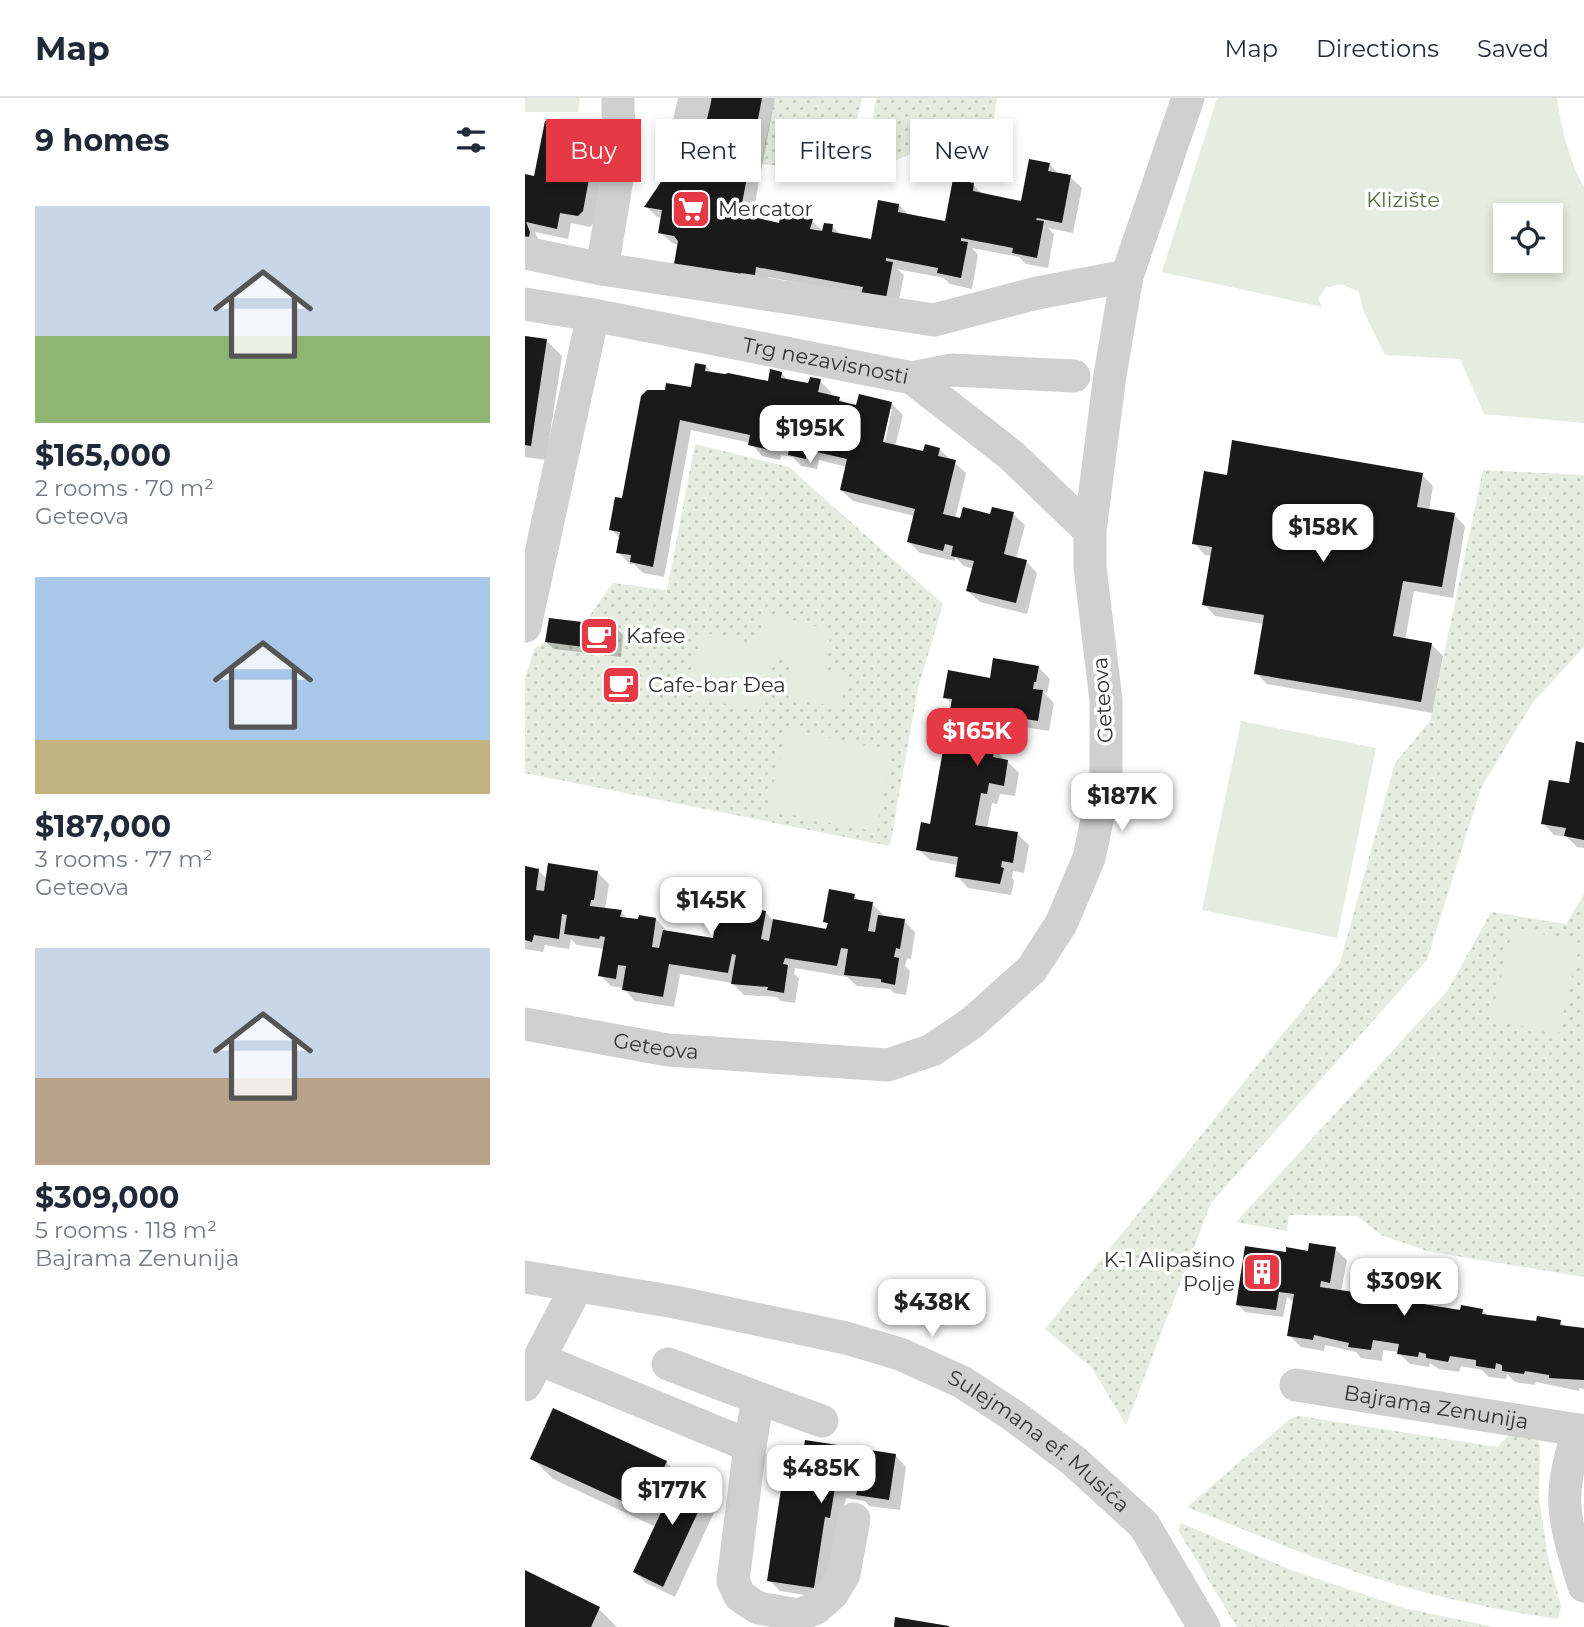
<!DOCTYPE html>
<html lang="en">
<head>
<meta charset="utf-8">
<style>
	body { margin:0; font-family:Montserrat,sans-serif; background:#f6f6f7; color:#1f2937; height:100vh; display:flex; flex-direction:column; font-size:26px; white-space:nowrap }
	* { box-sizing:border-box; margin:0 }
	p { font-size:23px; color:#747a83 }
	.icon { flex:none; width:38px; height:38px; fill:none; stroke:currentColor; stroke-width:2; stroke-linecap:round; stroke-linejoin:round }
	.map { position:relative; flex:1; overflow:hidden }
	.panel { display:flex; flex-direction:column; background:#fff; width:525px }
	.panel>* { flex:none }
	.banner { position:absolute; left:21px; top:21px; width:665px; height:63px; display:flex; gap:14px }
	.buttons { position:absolute; left:968px; top:105px; display:grid; gap:14px }
	.buttons a { display:grid; place-items:center; width:70px; height:70px; border-radius:0px; background:#fff; box-shadow:0 4px 10px #0003; font-size:35px }
	.price { position:absolute; translate:-50% -60px; padding:0 16px; border-radius:14px; background:#fff; color:#222; font-size:23px; line-height:46px; filter:drop-shadow(0 2px 4px #0008) }
	.price::after { content:''; position:absolute; left:50%; top:42px; width:21px; height:16px; margin-left:-10px; background:inherit; clip-path:polygon(0 0,100% 0,50% 100%) }
	.price.active { background:#e63946; color:#fff }
	ul { padding:0; list-style:none }
	li { display:grid; align-content:center; gap:14px; height:371px; padding:0 35px }
	li span { display:grid; place-items:center; height:217px; border-radius:0px; color:#555 }
	li>.icon { margin-inline-start:auto }
	span .icon { width:126px; height:126px; fill:#fffc; stroke-width:1 }
	li b { font-size:30px }
	h2 { display:flex; justify-content:space-between; align-items:center; height:84px; padding:0 35px; font-size:30px }
	.tag { padding:0 24px; border-radius:0px; background:#fff; box-shadow:0 4px 10px #0003; font-size:24px; line-height:63px }
	.tag.active { background:#e63946; color:#fff }
	header { display:flex; align-items:center; gap:42px; box-sizing:border-box; height:98px; padding:0 35px; background:#fff; border-bottom:2px solid #e0e1e3 }
	header strong { font-size:33px }
	nav { display:flex; gap:38px; margin-inline-start:auto; font-size:24px }
	main { display:flex; flex:1; min-height:0 }
	.map>svg:first-child { display:block }
	.grass { fill:url(#grass-dots) }
	.park { fill:#e6ecdf; fill-rule:evenodd }
	.shadow { fill:#0003; fill-rule:evenodd }
	.building { fill:#1a1a1a }
	.lines { fill:none; stroke-linecap:round; stroke-linejoin:round }
	.minor { stroke:#d0d0d0; stroke-width:33 }
	.labels { text-anchor:middle; stroke-width:7; stroke-linejoin:round; paint-order:stroke }
	.park-label { font-size:21px; fill:#56703f; stroke:#fff }
	.poi-label { font-size:21px; fill:#333; stroke:#fff; text-anchor:start }
	.street-label { font-size:21px; fill:#333; stroke:#fff }
</style>
</head>
<body>
<header>
<strong>Map</strong>
<nav><a>Map</a><a>Directions</a><a>Saved</a></nav>
</header>
<main>
<section class="panel">
<h2>9 homes<svg class="icon" aria-label="filters" viewBox="0 0 24 24"><path d="M4 7h16M4 17h16"/><circle cx="9" cy="7" r="2"/><circle cx="15" cy="17" r="2"/></svg></h2>
<ul>
<li><span style="background:linear-gradient(#c9d6e8 60%,#8fb573 0)"><svg class="icon" aria-label="home" viewBox="0 0 24 24"><path d="M3 11l9-7 9 7M6 9v11h12V9"/></svg></span><div><b>$165,000</b><p>2 rooms · 70 m²</p><p>Geteova</p></div></li>
<li><span style="background:linear-gradient(#a9c7e8 75%,#c2b280 0)"><svg class="icon" aria-label="home" viewBox="0 0 24 24"><path d="M3 11l9-7 9 7M6 9v11h12V9"/></svg></span><div><b>$187,000</b><p>3 rooms · 77 m²</p><p>Geteova</p></div></li>
<li><span style="background:linear-gradient(#c9d6e8 60%,#b9a48a 0)"><svg class="icon" aria-label="home" viewBox="0 0 24 24"><path d="M3 11l9-7 9 7M6 9v11h12V9"/></svg></span><div><b>$309,000</b><p>5 rooms · 118 m²</p><p>Bajrama Zenunija</p></div></li>
</ul>
</section>
<div class="map">
<svg width="1059" height="1529" viewBox="0 0 1059 1529">
	<defs>
		<pattern id="grass-dots" width="8" height="8" patternUnits="userSpaceOnUse" patternTransform="scale(1.75)"><rect width="8" height="8" fill="#e6ecdf"/><path d="M2 2h.1M6 6h.1" fill="none" stroke="#c6cbc0" stroke-width="1.8" stroke-linecap="round"/></pattern>
	</defs>
	<rect width="100%" height="100%" fill="#fff"/>
	<g class="grass">
		<polygon points="250,0 337,0 321,74 235,66"/>
		<polygon points="351,0 472,0 469,21 339,76"/>
		<polygon points="170,346 264,369 418,506 393,590 365,748 0,675 0,579 10,550 20,544 88,553 91,528 60,524 88,485 142,492"/>
		<polygon points="958,372 1059,377 1059,549 1008,604 956,690 902,862 686,1105 601,1327 567,1270 520,1231 815,865 870,665 905,623"/>
		<polygon points="1059,796 1059,1179 902,1153 856,1137 832,1118 764,1117 762,1133 711,1124 923,892 966,814 1041,826"/>
		<path d="M774 1318 972 1349 985 1336 1012 1339 1015 1348 1014 1400 1023 1459 1036 1508 1033 1521C964 1511 896 1496 831 1474 774 1455 718 1431 662 1409L765 1321Z"/>
		<polygon points="656,1425 766,1472 879,1510 969,1529 712,1529 653,1432"/>
	</g>
	<g class="park">
		<polygon points="0,0 55,0 53,14 0,14"/>
		<path d="M692 0H1032C1036 29 1044 63 1059 89V325L959 316 935 261 860 257 838 212 834 194 816 186 800 190 793 201 797 209 637 174ZM980 117H1026V163H980Z"/>
		<polygon points="240,515 307,532 298,572 323,578 315,610 259,597 267,563 248,558 234,614 162,597 177,534 232,547"/>
		<polygon points="716,623 851,650 812,840 677,812"/>
		<polygon points="262,630 368,654 351,734 242,712"/>
		<polygon points="988,829 1055,845 1033,937 966,921"/>
	</g>
	<g class="shadow">
		<polygon points="183,0 250,0 227,121 255,127 287,123 299,134 307,128 317,138 347,143 374,107 384,117 422,125 448,87 459,97 497,105 524,66 535,77 545,79 557,90 548,135 523,130 529,136 523,170 501,166 494,159 447,150 453,157 447,191 425,186 419,180 372,171 379,177 372,211 341,198 243,179 241,188 154,147 147,145 135,134 138,120 132,119 121,108 168,63"/>
		<polygon points="61,32 77,51 75,64 79,72 69,125 65,129 46,125 43,141 10,134 16,147 0,151 0,78 11,80"/>
		<polygon points="0,240 22,243 37,258 21,362 0,359"/>
		<path d="M181 268 188 276 244 285 256 275 264 283 284 287 295 283 306 294 305 298 332 309 366 305 378 317 370 349 399 355 415 352 441 375 430 421 488 416 500 427 491 461 501 463 512 475 502 516 455 504 443 493 449 471 439 468 430 459V463L395 455 384 444 390 418 328 403 316 392 322 369 294 362 292 371 276 368 268 359 256 357 255 362 237 358 226 345 166 332 139 479 118 475 109 466H105L93 454 95 441 86 431 99 402ZM364 311H367L358 353 354 352Z"/>
		<polygon points="897,377 908,388 904,413 929,417 940,428 928,500 889,493 880,542 906,546 918,558 907,615 742,586 731,575 739,526 690,518 679,506 687,458 680,457 669,445 703,379"/>
		<polygon points="90,529 98,537 96,559 29,551 21,544"/>
		<polygon points="513,569 525,581 522,595 517,593 529,605 524,633 481,626 475,657 494,675 490,698 475,696 472,706 467,705 462,731 492,736 504,747 499,775 488,773 487,780 489,783 486,797 443,790 432,778 433,767 405,762 393,751 406,728 428,607 420,599 466,582"/>
		<polygon points="1059,647 1059,750 1052,749 1042,739 1029,737 1018,725 1045,687"/>
		<polygon points="0,770 13,772 23,782 72,774 84,786 80,811 96,814 104,822 131,821 142,833 189,842 190,836 188,833 240,814 249,823 303,833 304,827 300,824 329,798 335,803 347,806 359,817 358,819 379,823 390,834 386,861 382,860 380,868 385,873 381,897 369,895 365,891 332,888 322,879 270,870 269,876 274,880 270,905 256,903 252,899 219,897 207,885 155,876 149,909 110,903 98,890 86,888 75,877 79,851 52,847 46,841 44,851 20,847 18,854 0,851"/>
		<polygon points="810,1151 822,1162 816,1194 843,1198 892,1199 902,1208 937,1214 957,1212 963,1218 1013,1225 1035,1224 1041,1230 1059,1232 1059,1291 1054,1290 1054,1293 1011,1284 1010,1287 990,1284 982,1276 981,1281 964,1279 957,1272 936,1268 934,1274 914,1271 905,1265 904,1269 885,1266 873,1254 858,1252 857,1263 836,1260 831,1254 800,1247 799,1253 776,1249 764,1237 770,1205 762,1199 758,1219 720,1214 712,1206 762,1156"/>
		<polygon points="370,1357 381,1369 375,1412 344,1408 340,1403 321,1400 300,1500 255,1493 244,1482 274,1390"/>
		<polygon points="7,1360 141,1364 155,1378 186,1386 197,1397 150,1499 121,1485 110,1474 131,1429 28,1381"/>
		<polygon points="0,1474 74,1511 92,1529 0,1529"/>
	</g>
	<g class="building">
		<polygon points="181,0 237,0 215,116 254,125 256,115 288,121 285,131 297,133 299,125 308,126 307,134 346,141 353,102 374,106 373,114 420,123 428,81 449,85 448,93 496,103 504,61 525,65 523,73 546,77 537,125 512,120 511,122 519,123 512,160 487,155 488,150 436,140 436,143 443,144 436,180 412,175 413,170 361,160 361,163 368,164 361,200 336,196 338,189 231,169 230,177 216,175 206,183 149,166 153,143 149,138 133,135 137,112 119,109 142,75 166,62"/>
		<polygon points="20,23 62,31 66,38 64,51 68,60 58,113 53,118 35,115 32,131 1,124 5,134 3,143 0,143 0,76 9,78"/>
		<polygon points="0,238 22,241 6,348 0,347"/>
		<polygon points="170,265 181,267 180,273 200,276 203,275 243,283 245,271 257,274 256,280 283,285 285,279 296,281 293,294 315,299 314,303 331,307 334,296 367,304 358,344 398,353 400,346 415,350 413,358 431,362 418,416 435,420 438,409 465,416 467,409 489,414 479,456 502,462 491,505 441,493 449,463 426,458 428,448 420,446 418,453 382,444 390,411 315,392 322,361 283,352 281,361 263,357 264,351 245,347 244,352 223,347 225,337 155,322 128,469 105,464 106,457 91,455 95,434 84,432 90,399 97,400 116,298 122,292 140,292 141,285 166,289"/>
		<polygon points="707,342 898,375 892,409 930,415 917,489 878,483 868,538 907,545 896,604 729,576 739,517 677,507 687,449 667,446 679,373 702,377"/>
		<polygon points="24,520 91,528 89,553 20,544"/>
		<polygon points="468,560 514,568 511,584 509,584 508,591 518,592 513,623 470,616 464,648 470,649 468,659 483,662 479,688 464,685 462,696 456,695 450,727 493,734 488,765 477,763 476,769 479,770 475,786 430,779 433,759 391,752 396,724 405,726 427,601 418,600 423,572 465,580"/>
		<polygon points="1051,643 1059,645 1059,742 1039,738 1041,730 1016,726 1024,682 1044,685"/>
		<polygon points="23,765 73,773 69,802 66,802 65,808 97,812 95,819 113,821 114,817 131,820 127,849 134,850 138,832 188,840 189,834 186,834 191,804 241,813 236,841 244,843 248,821 301,831 303,825 298,824 304,791 330,796 329,801 348,804 343,833 350,834 353,817 380,821 375,851 371,850 369,859 374,860 370,887 356,884 356,881 319,877 323,851 316,850 312,868 260,860 258,866 263,867 259,895 242,892 243,889 206,886 211,857 207,856 203,875 144,866 138,899 97,892 101,868 93,867 91,881 73,878 80,839 75,838 74,841 39,836 42,817 37,816 34,841 9,837 7,844 0,842 0,768 14,771 11,792 19,793"/>
		<polygon points="784,1145 811,1149 805,1185 796,1183 795,1189 842,1196 843,1189 893,1197 892,1205 935,1212 936,1207 958,1211 957,1216 1011,1223 1012,1218 1036,1222 1035,1227 1059,1230 1059,1282 1024,1280 1024,1277 1000,1273 999,1276 977,1273 977,1267 971,1265 970,1271 951,1268 951,1262 925,1258 923,1264 901,1260 901,1256 894,1254 893,1259 872,1256 874,1246 848,1242 846,1252 823,1249 824,1245 789,1237 788,1242 762,1238 769,1196 754,1194 751,1212 711,1207 720,1148 761,1154 761,1149 783,1153"/>
		<polygon points="28,1310 142,1363 119,1413 5,1361"/>
		<polygon points="280,1342 371,1356 364,1402 331,1397 332,1393 310,1389 305,1420 300,1419 289,1490 242,1483 257,1385 273,1388"/>
		<polygon points="157,1370 187,1384 138,1489 108,1474"/>
		<polygon points="0,1472 75,1509 66,1529 0,1529"/>
		<polygon points="370,1519 424,1528 424,1529 369,1529"/>
	</g>
	<g class="lines">
		<g class="minor">
			<polyline points="158,51 170,0"/>
			<polyline points="0,155 77,171 409,222 512,195 602,178"/>
			<polyline points="77,171 97,51 93,15 93,0"/>
			<path id="s1" d="M0 206 68 217 387 280 486 357 565 433"/>
			<polyline points="387,280 427,272 549,278"/>
			<polyline points="0,528 68,217"/>
			<path id="s2" d="M0 926 143 952 363 967 407 952 448 924 507 871 536 826 564 760 581 680V602L565 469V433L585 277 602 178 663 0"/>
			<path id="s3" d="M0 1179 150 1204 321 1240 375 1256 437 1284 489 1318 549 1363 619 1427 679 1529"/>
			<polyline points="14,1261 225,1348 208,1483 215,1498 233,1510 274,1517 291,1510 307,1496 319,1476 329,1421"/>
			<polyline points="143,1266 233,1300 225,1348"/>
			<polyline points="0,1287 52,1188"/>
			<path id="s4" d="M771 1287 1053 1332"/>
			<polyline points="233,1300 297,1323"/>
			<path d="M1059 1332H1053C1047 1356 1038 1382 1040 1408 1042 1435 1051 1462 1059 1488"/>
		</g>
	</g>
	<defs>
		<g id="supermarket-square" transform="scale(2.0125)"><rect x="-9" y="-9" width="18" height="18" rx="4" fill="#e63946" stroke="#fff"/><path d="M-6-5.5h2.5l.6 2H6L4.5 2H-2.5L-4.4-4H-6ZM-1.5 3.2a1.3 1.3 0 1 0 .1 0ZM3 3.2a1.3 1.3 0 1 0 .1 0Z" fill="#fff"/></g>
		<g id="cafe-square" transform="scale(2.0125)"><rect x="-9" y="-9" width="18" height="18" rx="4" fill="#e63946" stroke="#fff"/><path d="M-5.5-4.5H6V0H3Q3 3.5 0 3.5H-2.5Q-5.5 3.5-5.5 0ZM3-3.2v2h1.7v-2ZM-6 4.5H4V6H-6Z" fill="#fff"/></g>
		<g id="building-square" transform="scale(2.0125)"><rect x="-9" y="-9" width="18" height="18" rx="4" fill="#e63946" stroke="#fff"/><path d="M-4-6H4V6H1V3H-1V6H-4ZM-2.5-4.3h1.7v1.8h-1.7ZM.8-4.3h1.7v1.8H.8ZM-2.5-1h1.7V.8h-1.7ZM.8-1h1.7V.8H.8Z" fill="#fff"/></g>
	</defs>
	<g fill-rule="evenodd">
		<use href="#supermarket-square" x="166" y="111"/>
		<use href="#cafe-square" x="74" y="538"/>
		<use href="#cafe-square" x="96" y="587"/>
		<use href="#building-square" x="737" y="1174"/>
	</g>
	<g class="labels">
		<g class="park-label">
			<text x="878" y="109">Klizište</text>
		</g>
		<g class="poi-label">
			<text x="193" y="118">Mercator</text>
			<text x="101" y="545">Kafee</text>
			<text x="123" y="594">Cafe-bar Đea</text>
			<text x="710" y="1169" text-anchor="end">K-1 Alipašino<tspan x="710" dy="24">Polje</tspan></text>
		</g>
		<g class="street-label">
			<text dy="7" stroke="none"><textPath href="#s1" startOffset="306">Trg nezavisnosti</textPath></text>
			<text transform="translate(578 602) rotate(-94)" y="7">Geteova</text>
			<text dy="7" stroke="none"><textPath href="#s2" startOffset="133">Geteova</textPath></text>
			<text dy="7" stroke="none"><textPath href="#s4" startOffset="142">Bajrama Zenunija</textPath></text>
			<text dy="7" stroke="none"><textPath href="#s3" startOffset="548">Sulejmana ef. Musića</textPath></text>
		</g>
	</g>
</svg>
<div class="buttons">
<a><svg class="icon" aria-label="locate" viewBox="0 0 24 24"><circle cx="12" cy="12" r="6"/><path d="M12 2v4M12 18v4M2 12h4M18 12h4"/></svg></a>
</div>
<b class="price" style="left:285px;top:367px">$195K</b>
<b class="price" style="left:798px;top:466px">$158K</b>
<b class="price active" style="left:452px;top:670px">$165K</b>
<b class="price" style="left:597px;top:735px">$187K</b>
<b class="price" style="left:186px;top:839px">$145K</b>
<b class="price" style="left:879px;top:1220px">$309K</b>
<b class="price" style="left:407px;top:1241px">$438K</b>
<b class="price" style="left:296px;top:1407px">$485K</b>
<b class="price" style="left:147px;top:1429px">$177K</b>
<div class="banner">
<a class="tag active">Buy</a>
<a class="tag">Rent</a>
<a class="tag">Filters</a>
<a class="tag">New</a>
</div>
</div>
</main>
</body>
</html>
